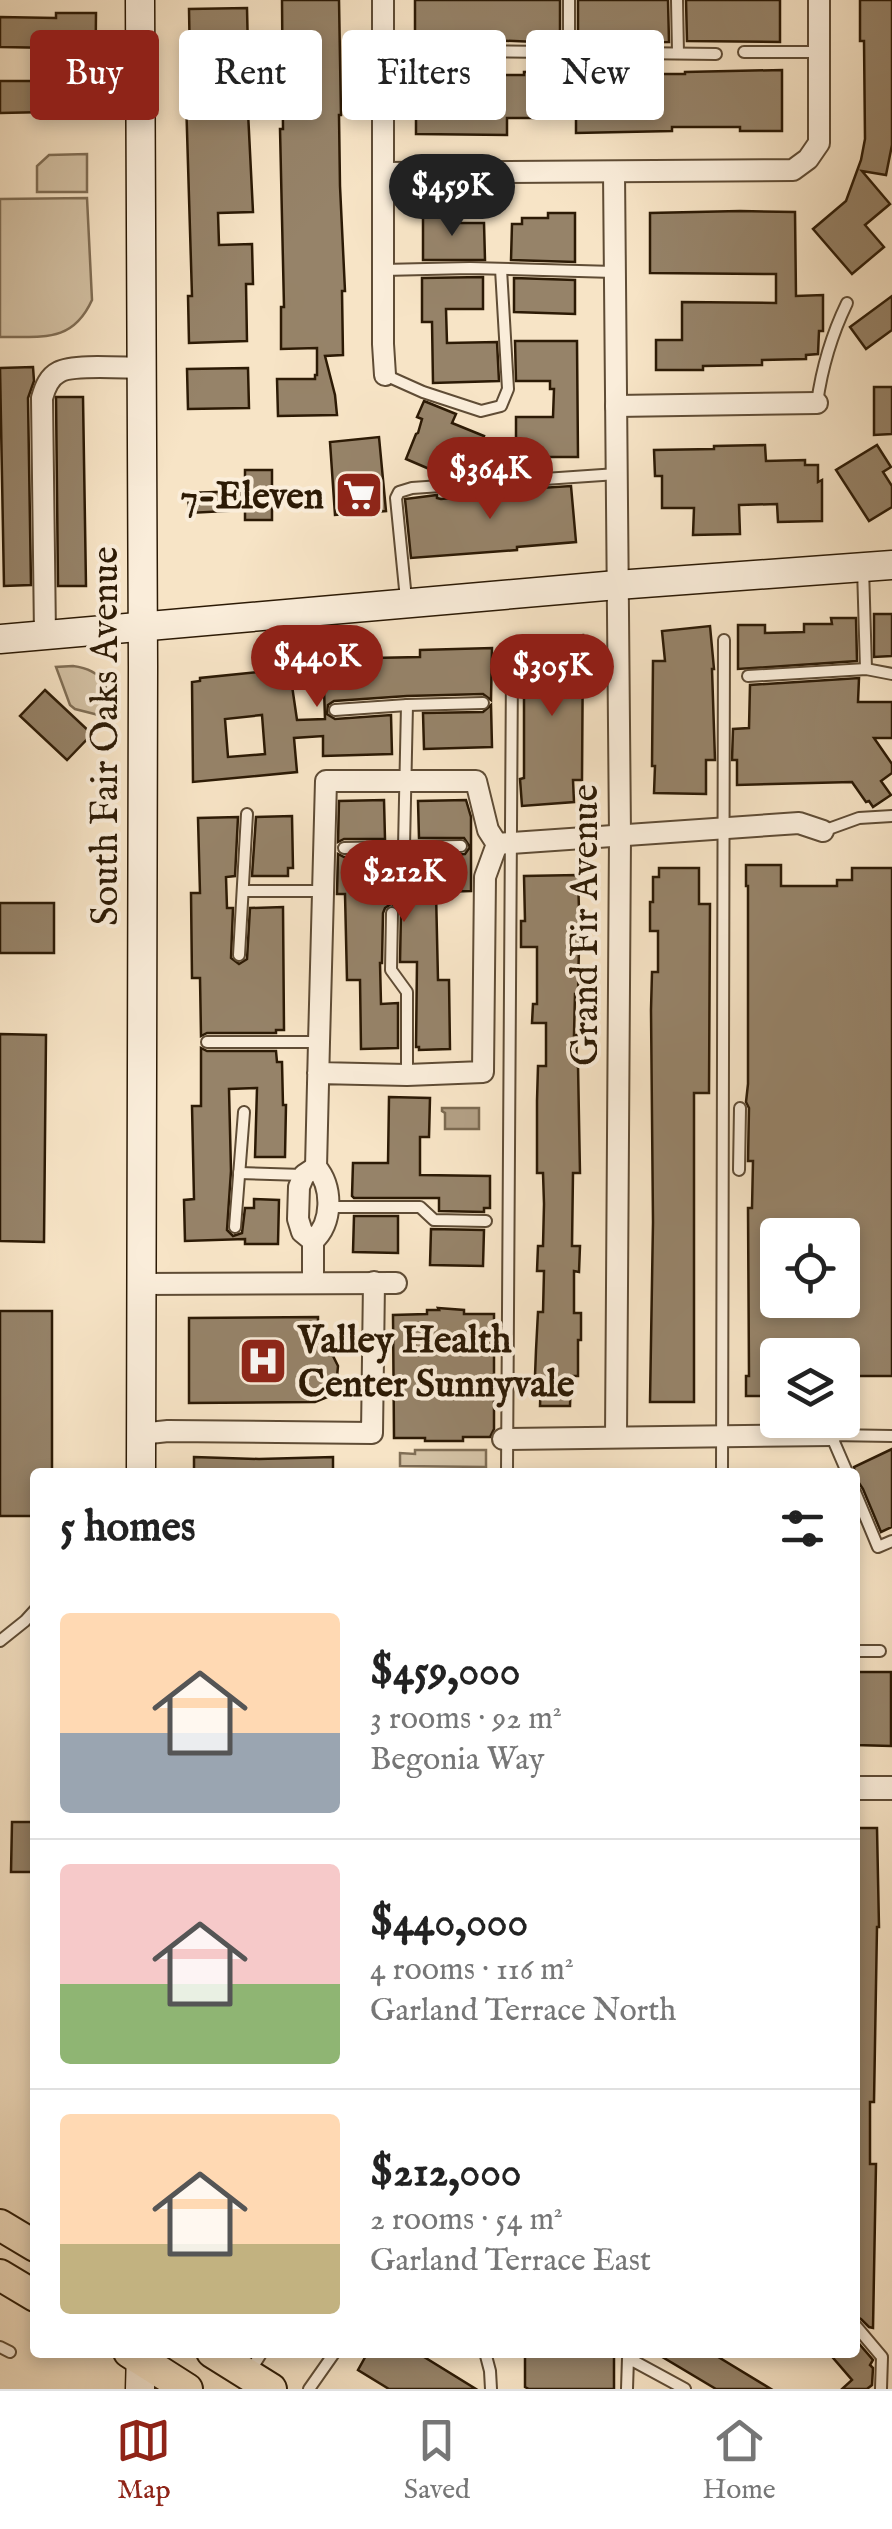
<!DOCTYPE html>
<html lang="en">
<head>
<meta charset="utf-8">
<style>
	body { margin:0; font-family:"IM FELL English",serif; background:#f6f6f6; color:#222; height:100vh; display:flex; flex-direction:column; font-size:38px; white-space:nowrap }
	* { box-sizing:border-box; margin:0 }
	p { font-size:32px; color:#767676 }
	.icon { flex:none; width:55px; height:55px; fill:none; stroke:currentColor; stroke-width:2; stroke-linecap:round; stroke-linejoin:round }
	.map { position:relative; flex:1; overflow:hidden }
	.sheet { position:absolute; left:30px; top:1468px; width:830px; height:890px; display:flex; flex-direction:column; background:#fff; border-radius:10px; box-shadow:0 5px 15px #0003 }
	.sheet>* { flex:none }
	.banner { position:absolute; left:30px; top:30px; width:832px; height:90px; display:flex; gap:20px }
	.tools { position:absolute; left:760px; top:1218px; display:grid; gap:20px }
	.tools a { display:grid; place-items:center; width:100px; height:100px; border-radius:10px; background:#fff; box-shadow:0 5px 15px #0003; font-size:50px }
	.price { position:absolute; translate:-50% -85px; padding:0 22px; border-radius:35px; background:#8f2418; color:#fff; font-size:32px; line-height:65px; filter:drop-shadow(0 2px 5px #0008) }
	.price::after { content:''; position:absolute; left:50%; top:60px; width:30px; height:22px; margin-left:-15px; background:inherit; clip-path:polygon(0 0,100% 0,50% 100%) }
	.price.active { background:#222; color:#fff }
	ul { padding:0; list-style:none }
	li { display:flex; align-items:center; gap:30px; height:250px; padding:0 30px }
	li+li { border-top:2px solid #e0e0e0 }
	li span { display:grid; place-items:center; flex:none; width:280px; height:200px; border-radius:10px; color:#555 }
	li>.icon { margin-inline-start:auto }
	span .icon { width:120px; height:120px; fill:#fffc; stroke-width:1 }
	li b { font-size:42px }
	h2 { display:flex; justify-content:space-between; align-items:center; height:120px; padding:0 30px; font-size:42px }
	.tag { padding:0 35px; border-radius:10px; background:#fff; box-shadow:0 5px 15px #0003; font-size:35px; line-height:90px }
	.tag.active { background:#8f2418; color:#fff }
	.tab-bar { display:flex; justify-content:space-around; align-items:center; height:140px; border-top:2px solid #e0e0e0; background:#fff; font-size:28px; color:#767676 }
	.tab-bar a { display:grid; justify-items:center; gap:5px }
	.tab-bar .active { color:#8f2418 }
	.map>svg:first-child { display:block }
	.green { fill:#d4c2a5; stroke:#806e55; stroke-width:2.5 }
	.water { fill:#b29f84; stroke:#7c6a51; stroke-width:2.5 }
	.building { fill:#968369; stroke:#2c1a05; stroke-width:2.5; fill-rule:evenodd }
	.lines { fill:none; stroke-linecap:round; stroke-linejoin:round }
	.service-casing { stroke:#5f4c35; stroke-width:14 }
	.minor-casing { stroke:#5f4c35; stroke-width:24 }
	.tertiary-casing { stroke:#5f4c35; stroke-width:26 }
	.secondary-casing { stroke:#2c1a05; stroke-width:31 }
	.primary-casing { stroke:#2c1a05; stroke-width:34 }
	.service { stroke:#faedda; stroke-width:10 }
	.minor { stroke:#faedda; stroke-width:20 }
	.tertiary { stroke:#faedda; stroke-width:22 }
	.secondary { stroke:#faedda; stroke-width:28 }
	.primary { stroke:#f7e4c6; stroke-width:30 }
	.labels { text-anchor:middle; stroke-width:8; stroke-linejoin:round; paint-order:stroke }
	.poi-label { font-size:38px; font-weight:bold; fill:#2c1a05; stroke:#faedda; text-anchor:end }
	.street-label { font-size:38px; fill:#2c1a05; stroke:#faedda }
</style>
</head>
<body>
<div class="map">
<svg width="892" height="2389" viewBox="0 0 892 2389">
	<rect width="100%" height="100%" fill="#f7e4c6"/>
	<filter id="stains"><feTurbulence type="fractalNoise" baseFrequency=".002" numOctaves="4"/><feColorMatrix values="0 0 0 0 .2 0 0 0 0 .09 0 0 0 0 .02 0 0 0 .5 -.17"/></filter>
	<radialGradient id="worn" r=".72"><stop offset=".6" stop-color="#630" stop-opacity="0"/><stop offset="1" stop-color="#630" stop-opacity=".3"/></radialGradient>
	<g class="green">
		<polygon points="87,154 87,192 37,192 37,166 49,155"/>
		<path d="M87 198 92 300C72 344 41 336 0 337V199Z"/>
		<path d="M73 666C105 670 111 689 110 718L75 709 70 705 56 667Z"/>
		<polygon points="415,1450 486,1450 486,1467 400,1466 400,1453 415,1454"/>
	</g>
	<polygon class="water" points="442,1108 479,1108 479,1129 445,1129 445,1113 442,1111"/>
	<g class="building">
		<polygon points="282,0 339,0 341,115 339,115 340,186 345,291 342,291 343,355 325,356 335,395 337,415 278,416 277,379 315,379 315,375 317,375 317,348 281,349 281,307 284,307 280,129 283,129"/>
		<polygon points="415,0 560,0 560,43 415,37"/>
		<polygon points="578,0 668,0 669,42 578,43"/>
		<polygon points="686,0 780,0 780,42 687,41"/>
		<polygon points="860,0 892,0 892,145 886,175 862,171 890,204 865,225 884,247 852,274 813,229 846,201 861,160 865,139 864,41 860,41"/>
		<polygon points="247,8 248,52 245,52 253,212 218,213 219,245 252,244 253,284 246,284 247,341 189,343 188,296 192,296 185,65 190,65 189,9"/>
		<polygon points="56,13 96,13 95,111 0,113 0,81 56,81 56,48 0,47 0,17 56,18"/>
		<polygon points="782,70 782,131 740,131 740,127 672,127 672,131 576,133 576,118 507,118 507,135 416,134 416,105 422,104 422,75 524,75 524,72 563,71 615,71 615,74 685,74 685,72"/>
		<polygon points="740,211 795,212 796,296 823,295 823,331 819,331 818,354 806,355 806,359 762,360 762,365 703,366 703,370 656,370 656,340 682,340 682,302 776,303 776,274 650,273 650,213"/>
		<polygon points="423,212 451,212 451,223 484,223 485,260 423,260"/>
		<polygon points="548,213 575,213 575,262 511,260 512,224 522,224 522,218 548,218"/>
		<polygon points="483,277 483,309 446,309 447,343 497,342 499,381 433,383 432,322 422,322 422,278"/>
		<polygon points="514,278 575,280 575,314 514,312"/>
		<polygon points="892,296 892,330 866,349 850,327"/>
		<polygon points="515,341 577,341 578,457 516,457 516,417 553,417 554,389 550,389 550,381 516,381"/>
		<polygon points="33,367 34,381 28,398 31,585 4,586 0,368"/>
		<polygon points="248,368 249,408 188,409 187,369"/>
		<polygon points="874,387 892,387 892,434 874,435"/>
		<polygon points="56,397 83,397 86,586 58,586"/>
		<polygon points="424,401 456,414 452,423 484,436 470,470 439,457 434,471 406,459 416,434 418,433 422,419 417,417"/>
		<polygon points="379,437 386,511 335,515 330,442"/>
		<polygon points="765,445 766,461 805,460 805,465 818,465 818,482 822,480 822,521 778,522 777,504 739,505 740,534 693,535 694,508 662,508 662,476 655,476 654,450 714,449 714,446"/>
		<polygon points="877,445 891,467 883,472 892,486 892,507 869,521 836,470"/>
		<polygon points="245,470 272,470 272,520 245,520 245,510 189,513 188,493 245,491"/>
		<polygon points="571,486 576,542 517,547 517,550 411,558 405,499 437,495 437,498 441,499 477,496 476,492"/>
		<polygon points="874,614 892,614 892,656 874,657"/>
		<polygon points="831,618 856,618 857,661 738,669 738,625 765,625 765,633 804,632 804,624 832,624"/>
		<polygon points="710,626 714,669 712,669 715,760 706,760 706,794 654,793 655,766 652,766 653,661 665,661 662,631"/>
		<polygon points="583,635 582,780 573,780 574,802 522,806 520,779 524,778 524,662 521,640"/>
		<path d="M492 648 491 700 483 694 407 696 334 701 328 705 327 714 335 719 391 715 392 754 323 756V736L294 738 297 772 193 782 192 682 200 681V678L259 672V675L290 672 297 720 325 719 323 659 420 657V650ZM262 715 265 754 228 757 225 719Z"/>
		<polygon points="859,678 858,702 892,702 892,738 874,738 892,764 892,773 881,781 891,795 873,807 869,801 866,802 852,782 737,785 737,760 732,760 733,729 749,728 750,685"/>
		<polygon points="45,690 92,734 67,760 20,716"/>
		<polygon points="491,705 492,747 424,749 423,713 483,712"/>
		<polygon points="384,800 385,839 344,839 338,842 339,801"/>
		<polygon points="466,800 471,817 471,891 436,892 438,980 449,980 450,1049 419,1050 419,1047 416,1047 417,962 400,962 401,912 397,906 391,904 385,908 383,913 382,963 380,963 381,1004 398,1003 398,1048 361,1049 360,980 347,980 345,894 337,894 338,854 344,857 385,856 385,859 465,854 470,847 464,838 419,838 418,801"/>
		<polygon points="292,816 293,868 288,868 288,876 252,876 256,817"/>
		<polygon points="238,817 235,876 226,877 227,908 233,908 231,958 239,964 247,959 250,908 283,907 284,1030 276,1030 276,1033 207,1033 201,1036 200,978 192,978 191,893 200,893 198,818"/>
		<path d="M746 865H781V886H837V880H852V868H892V1376H842V1355H778V1396H746V1376H749L748 1208H752L753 1161H748L749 1108 746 1102 748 1084V886H746ZM775 1235H842V1300H775Z"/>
		<polygon points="659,868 699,868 699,904 710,904 709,1093 694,1093 694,1402 650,1402 653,1222 651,1010 652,972 658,972 658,931 650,931 650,902 653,902 653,877 659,877"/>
		<polygon points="578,875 580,946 579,946 578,994 575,994 574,1035 577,1035 576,1065 578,1065 580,1173 573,1173 572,1246 580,1246 579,1272 574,1271 574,1313 581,1313 581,1340 578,1340 578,1376 571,1376 570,1406 540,1406 541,1376 535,1376 536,1350 538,1312 543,1312 544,1271 537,1271 538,1246 543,1246 544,1204 543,1173 537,1173 537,1101 538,1066 546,1066 546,1023 532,1023 533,1004 537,1004 537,947 521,947 521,921 525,921 524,876"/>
		<rect x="0" y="903" width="54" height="50"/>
		<polygon points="0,1034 46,1035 44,1242 0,1241"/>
		<polygon points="201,1048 207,1051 276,1051 277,1062 282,1062 283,1105 286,1105 285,1157 255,1157 257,1088 229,1089 231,1171 227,1230 233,1236 242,1233 245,1208 254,1208 254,1199 279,1200 278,1244 245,1244 245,1239 185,1241 184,1200 194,1199 192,1106 201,1106"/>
		<polygon points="389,1097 430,1098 429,1137 420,1137 420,1175 490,1176 490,1208 484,1208 484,1212 439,1211 439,1198 354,1198 352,1196 353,1163 388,1163"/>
		<polygon points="354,1216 398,1216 398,1253 353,1252"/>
		<polygon points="431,1229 484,1230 483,1266 430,1265"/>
		<polygon points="438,1308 464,1310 464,1314 494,1314 494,1429 490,1437 463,1437 463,1441 425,1441 425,1438 394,1438 393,1315 427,1314 427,1310 439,1310"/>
		<polygon points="0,1311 52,1311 52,1472 35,1472 35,1516 0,1516"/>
		<polygon points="318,1317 318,1347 333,1356 338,1366 336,1387 330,1396 315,1402 189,1403 189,1318"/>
		<polygon points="892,1449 892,1527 881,1532 863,1489 855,1477 854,1467"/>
		<polygon points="194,1457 259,1459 333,1457 333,1472 194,1472"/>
		<polygon points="855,1672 891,1672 891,1746 855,1745"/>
		<polygon points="12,1822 35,1822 35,1872 11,1872"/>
		<polygon points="855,1828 877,1828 879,1927 877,1927 874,2102 870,2102 870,2164 876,2164 873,2328 869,2327 861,2319 855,2316"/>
		<polygon points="855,2339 873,2360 870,2365 873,2368 872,2385 867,2389 842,2389 852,2380 828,2352 855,2352"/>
		<polygon points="368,2352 416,2352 476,2389 389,2389 358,2370"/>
		<polygon points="528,2352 614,2352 614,2389 529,2389 525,2387 525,2353"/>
		<polygon points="654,2352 710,2352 771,2389 716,2389"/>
	</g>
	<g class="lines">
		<g class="service-casing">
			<g id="service">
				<polyline points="569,0 569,52"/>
				<polyline points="677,0 678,53"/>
				<polyline points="467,51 716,54"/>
				<polyline points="744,52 819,52"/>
				<polyline points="383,270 470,268 614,272"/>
				<polyline points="385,375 423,392 481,411 501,406 508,389 501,269"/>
				<path d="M817 403C822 367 831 336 847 303"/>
				<polyline points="863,568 866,669"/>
				<polyline points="406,599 396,498 399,492 412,488 617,474"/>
				<polyline points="748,676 866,669 892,674"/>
				<polyline points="335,710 407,705 483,703"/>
				<polyline points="823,831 859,818 892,816"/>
				<polyline points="404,847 407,705"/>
				<polyline points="344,848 461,846"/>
				<polyline points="243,891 322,891"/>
				<polyline points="392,913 391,970 407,992 407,1075"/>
				<polyline points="239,955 247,814"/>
				<polyline points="207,1042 319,1042"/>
				<polyline points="739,1170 740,1108"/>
				<polyline points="239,1173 303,1175"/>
				<polyline points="329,1207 420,1207 434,1220 486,1221"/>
				<polyline points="235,1227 244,1112"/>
				<polyline points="507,1472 512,666"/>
				<polyline points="722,1472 724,640"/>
				<polyline points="847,1472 831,1435 892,1436"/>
				<polyline points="855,1492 878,1547 892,1541"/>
				<polyline points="0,1641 25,1621 35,1610"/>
				<polyline points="855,1651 880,1651"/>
				<polyline points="855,2325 882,2357 881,2389"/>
				<polyline points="0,2347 10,2352"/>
				<polyline points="485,2352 490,2371 491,2389"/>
				<polyline points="249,2373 262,2352"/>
				<polyline points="309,2389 335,2352"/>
				<polyline points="627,2389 628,2358 685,2389"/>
			</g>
		</g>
		<g class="minor-casing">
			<g id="minor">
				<polyline points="383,0 383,344 385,375"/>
				<polyline points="383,51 454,51"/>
				<polyline points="614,172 620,835 616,1437"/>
				<polyline points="384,173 793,170 808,159 819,143 819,0"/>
				<polyline points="616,406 817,403"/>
				<path d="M45 635 42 398C45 387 49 377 59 372 73 364 123 368 141 368"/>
				<polyline points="497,844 799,823 823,831"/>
				<polyline points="313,1241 302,1232 298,1219 299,1187 304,1175 316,1167"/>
				<path d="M313 1283V1241C333 1223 333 1187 316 1167L319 1042 326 781H476L488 830 497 844 485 877 483 1072 407 1075 318 1073"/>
				<polyline points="140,1284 396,1283"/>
				<polyline points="140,1434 168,1431 372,1433 374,1282"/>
				<polyline points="503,1439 831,1435"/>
			</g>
		</g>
		<g class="tertiary-casing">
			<polyline id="tertiary" points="855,1788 892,1788"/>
		</g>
		<g class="secondary-casing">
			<g id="secondary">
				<polyline points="140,0 143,666 141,1472"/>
				<polyline points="0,639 617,585 892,565"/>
				<polyline points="140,2389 141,2352"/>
			</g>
		</g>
		<g class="primary-casing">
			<g id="primary">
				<polyline points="0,2225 35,2246"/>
				<polyline points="0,2275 35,2296"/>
				<polyline points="129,2352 187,2389"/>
				<polyline points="212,2352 271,2389"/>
			</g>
		</g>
		<use href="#service" class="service"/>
		<use href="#minor" class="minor"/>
		<use href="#tertiary" class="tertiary"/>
		<use href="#secondary" class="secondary"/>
		<use href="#primary" class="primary"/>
	</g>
	<defs>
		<g id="supermarket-square" transform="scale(2.5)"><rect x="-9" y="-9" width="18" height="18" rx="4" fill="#8f2418" stroke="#faedda"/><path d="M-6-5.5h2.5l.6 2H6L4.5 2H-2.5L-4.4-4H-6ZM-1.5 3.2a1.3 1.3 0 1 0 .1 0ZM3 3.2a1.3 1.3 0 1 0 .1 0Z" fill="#fff"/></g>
		<g id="hospital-square" transform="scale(2.5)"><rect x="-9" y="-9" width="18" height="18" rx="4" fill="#8f2418" stroke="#faedda"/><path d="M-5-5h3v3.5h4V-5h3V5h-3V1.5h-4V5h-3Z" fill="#fff"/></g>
	</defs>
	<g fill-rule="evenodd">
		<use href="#supermarket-square" x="359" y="495"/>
		<use href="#hospital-square" x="263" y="1361"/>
	</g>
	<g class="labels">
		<g class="poi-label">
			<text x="324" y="508">7-Eleven</text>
			<text x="298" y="1352" text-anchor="start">Valley Health<tspan x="298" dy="44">Center Sunnyvale</tspan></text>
		</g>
		<g class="street-label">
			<text transform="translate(104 736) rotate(-90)" y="13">South Fair Oaks Avenue</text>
			<text transform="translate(584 925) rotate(-90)" y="13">Grand Fir Avenue</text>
		</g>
	</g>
	<rect width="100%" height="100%" filter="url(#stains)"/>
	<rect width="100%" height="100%" fill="url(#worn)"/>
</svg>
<div class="tools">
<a><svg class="icon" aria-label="locate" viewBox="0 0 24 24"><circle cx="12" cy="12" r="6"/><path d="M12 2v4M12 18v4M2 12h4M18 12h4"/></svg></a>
<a><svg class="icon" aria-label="layers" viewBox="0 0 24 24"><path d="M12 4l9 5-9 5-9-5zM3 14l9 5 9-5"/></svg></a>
</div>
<b class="price active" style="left:452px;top:239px">$459K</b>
<b class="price" style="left:490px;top:522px">$364K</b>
<b class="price" style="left:317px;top:710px">$440K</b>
<b class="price" style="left:552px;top:719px">$305K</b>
<b class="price" style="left:404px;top:925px">$212K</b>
<div class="banner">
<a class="tag active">Buy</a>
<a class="tag">Rent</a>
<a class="tag">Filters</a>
<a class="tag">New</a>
</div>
<section class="sheet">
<h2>5 homes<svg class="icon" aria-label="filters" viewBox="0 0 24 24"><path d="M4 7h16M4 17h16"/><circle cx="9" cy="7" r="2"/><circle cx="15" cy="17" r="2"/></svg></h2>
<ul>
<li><span style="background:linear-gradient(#ffd9b3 60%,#9aa5b1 0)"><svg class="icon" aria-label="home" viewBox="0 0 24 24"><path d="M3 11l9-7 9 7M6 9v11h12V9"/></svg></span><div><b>$459,000</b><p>3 rooms · 92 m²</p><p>Begonia Way</p></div></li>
<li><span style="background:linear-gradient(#f6c9c9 60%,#8fb573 0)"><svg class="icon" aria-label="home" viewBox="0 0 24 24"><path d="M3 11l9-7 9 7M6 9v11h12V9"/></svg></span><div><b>$440,000</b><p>4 rooms · 116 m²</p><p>Garland Terrace North</p></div></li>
<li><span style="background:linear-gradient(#ffd9b3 65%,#c2b280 0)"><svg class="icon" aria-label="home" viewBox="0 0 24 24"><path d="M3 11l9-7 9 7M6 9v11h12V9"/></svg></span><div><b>$212,000</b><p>2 rooms · 54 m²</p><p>Garland Terrace East</p></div></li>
</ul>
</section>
</div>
<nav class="tab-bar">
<a class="active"><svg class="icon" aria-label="map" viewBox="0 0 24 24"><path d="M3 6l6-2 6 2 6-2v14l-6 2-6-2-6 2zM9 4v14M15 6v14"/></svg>Map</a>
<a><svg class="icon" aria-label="saved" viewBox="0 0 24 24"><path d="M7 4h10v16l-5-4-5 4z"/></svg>Saved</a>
<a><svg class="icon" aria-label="home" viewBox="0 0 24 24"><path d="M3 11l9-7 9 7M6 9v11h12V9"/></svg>Home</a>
</nav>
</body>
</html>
